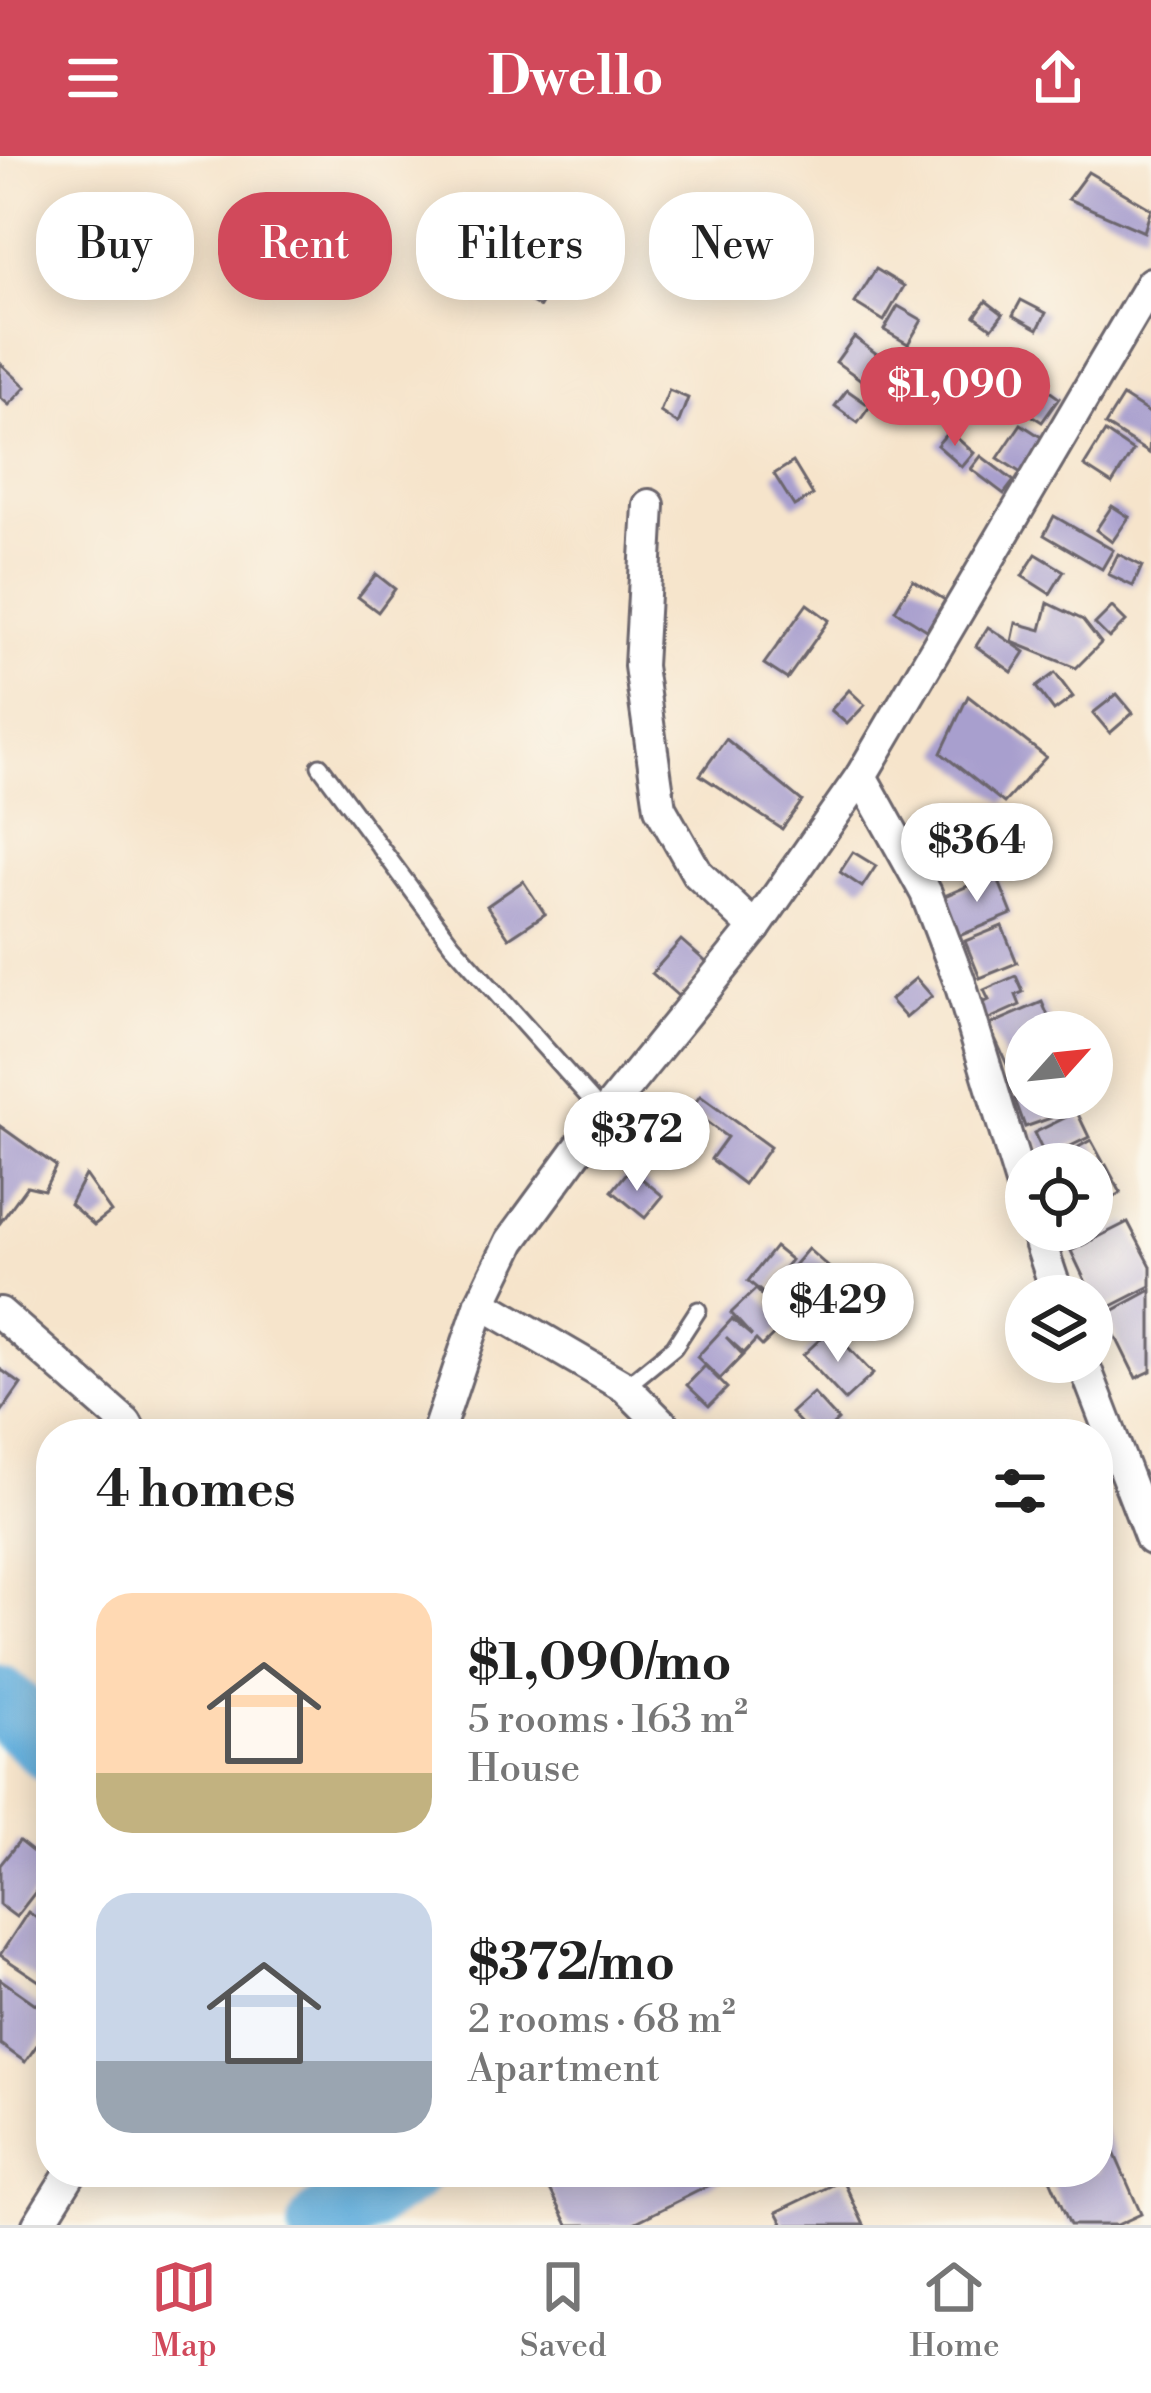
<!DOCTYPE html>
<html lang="en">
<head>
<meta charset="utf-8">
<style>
	body { margin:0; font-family:"Libre Bodoni",serif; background:#f6f6f6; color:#222; height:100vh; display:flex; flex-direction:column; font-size:45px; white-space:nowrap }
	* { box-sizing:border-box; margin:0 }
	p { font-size:39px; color:#767676 }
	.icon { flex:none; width:66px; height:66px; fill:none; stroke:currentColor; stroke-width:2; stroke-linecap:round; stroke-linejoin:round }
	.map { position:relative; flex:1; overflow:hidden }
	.drawer { position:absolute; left:36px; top:1263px; width:1077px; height:768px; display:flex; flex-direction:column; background:#fff; border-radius:48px; box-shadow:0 6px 30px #0003 }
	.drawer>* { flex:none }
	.banner { position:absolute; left:36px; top:36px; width:1080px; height:108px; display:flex; gap:24px }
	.needle { width:78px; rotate:63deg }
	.controls { position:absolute; left:1005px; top:855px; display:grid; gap:24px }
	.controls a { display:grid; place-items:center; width:108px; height:108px; border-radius:50%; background:#fff; box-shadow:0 6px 30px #0003; font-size:60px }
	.price { position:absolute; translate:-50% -102px; padding:0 27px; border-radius:42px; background:#fff; color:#222; font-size:39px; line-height:78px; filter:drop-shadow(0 3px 6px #0008) }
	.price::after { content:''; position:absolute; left:50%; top:72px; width:36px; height:27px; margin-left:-18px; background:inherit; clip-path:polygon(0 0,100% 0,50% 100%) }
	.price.selected { background:#d1495b; color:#fff }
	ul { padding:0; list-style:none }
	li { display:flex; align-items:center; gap:36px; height:300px; padding:0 60px }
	li span { display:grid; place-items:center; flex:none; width:336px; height:240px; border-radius:36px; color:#555 }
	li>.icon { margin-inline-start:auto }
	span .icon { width:144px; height:144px; fill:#fffc; stroke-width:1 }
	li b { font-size:51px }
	h2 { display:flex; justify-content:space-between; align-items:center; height:144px; padding:0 60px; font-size:51px }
	.pill { padding:0 42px; border-radius:48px; background:#fff; box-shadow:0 6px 30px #0003; font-size:42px; line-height:108px }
	.pill.selected { background:#d1495b; color:#fff }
	header { display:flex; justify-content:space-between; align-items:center; height:156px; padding:0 60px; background:#d1495b; color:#fff; font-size:54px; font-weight:700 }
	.menu { display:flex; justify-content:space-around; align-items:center; height:168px; border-top:3px solid #e0e0e0; background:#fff; font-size:33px; color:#767676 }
	.menu a { display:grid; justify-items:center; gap:6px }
	.menu .selected { color:#d1495b }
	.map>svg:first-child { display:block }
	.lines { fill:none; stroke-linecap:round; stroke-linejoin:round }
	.river { stroke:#65b0de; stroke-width:69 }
	.building { fill:#a89fce }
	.service-casing { stroke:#6c666d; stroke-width:21 }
	.minor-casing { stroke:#6c666d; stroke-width:36 }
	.service { stroke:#fff; stroke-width:15 }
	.minor { stroke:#fff; stroke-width:30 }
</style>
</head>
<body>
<header><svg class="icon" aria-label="menu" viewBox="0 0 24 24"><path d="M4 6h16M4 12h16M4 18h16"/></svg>Dwello<svg class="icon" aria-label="share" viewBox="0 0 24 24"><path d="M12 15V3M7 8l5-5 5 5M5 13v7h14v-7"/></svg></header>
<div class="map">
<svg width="1151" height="2069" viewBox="0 0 1151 2069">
	<rect width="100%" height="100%" fill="#fbf7ec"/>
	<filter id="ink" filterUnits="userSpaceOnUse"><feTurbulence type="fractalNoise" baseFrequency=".00833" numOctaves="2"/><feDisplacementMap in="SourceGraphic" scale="24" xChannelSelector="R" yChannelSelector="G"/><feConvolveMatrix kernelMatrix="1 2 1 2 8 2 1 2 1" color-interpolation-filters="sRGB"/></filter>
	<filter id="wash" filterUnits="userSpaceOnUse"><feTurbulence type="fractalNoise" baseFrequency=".004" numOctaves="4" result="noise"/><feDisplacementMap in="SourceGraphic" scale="48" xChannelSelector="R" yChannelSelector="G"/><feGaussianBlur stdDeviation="2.7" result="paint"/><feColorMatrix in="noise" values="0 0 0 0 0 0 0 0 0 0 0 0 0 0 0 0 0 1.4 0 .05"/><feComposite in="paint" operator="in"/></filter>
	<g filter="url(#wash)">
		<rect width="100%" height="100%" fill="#f6e4cb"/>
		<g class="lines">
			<g class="river">
				<polyline points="0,1545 51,1592"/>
				<polyline points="323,2069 406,2016"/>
			</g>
		</g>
		<g id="blocks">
			<g class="building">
				<polygon points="1088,16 1151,53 1144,76 1068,43"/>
				<polygon points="529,97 561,116 540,151 508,132"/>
				<polygon points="876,113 904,130 884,165 855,147"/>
				<polygon points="1021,144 1046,157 1038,173 1013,159"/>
				<polygon points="986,145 1003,158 992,172 975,160"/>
				<polygon points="898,150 922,164 908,188 884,174"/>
				<polygon points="854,181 881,201 864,226 836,206"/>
				<polygon points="965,190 978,200 963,222 950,213"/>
				<polygon points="0,207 26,231 9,249 0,241"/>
				<polygon points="1042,230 1059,242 1042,266 1025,255"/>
				<polygon points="669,234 688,242 678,268 660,256"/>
				<polygon points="847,234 870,250 858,267 835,250"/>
				<polygon points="1123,240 1151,258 1149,297 1105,269"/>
				<polygon points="1021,268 1044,283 1021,317 998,302"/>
				<polygon points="949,275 974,297 962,311 937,289"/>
				<polygon points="1105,276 1133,295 1112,328 1084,310"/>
				<polygon points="981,300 1014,325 1004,338 971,313"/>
				<polygon points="793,306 813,339 794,350 774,318"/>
				<polygon points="1112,350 1129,361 1112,386 1096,374"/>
				<polygon points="1054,360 1113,394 1102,413 1044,379"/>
				<polygon points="1036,398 1064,415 1050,438 1022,420"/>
				<polygon points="1118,398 1142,410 1133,430 1108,418"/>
				<polygon points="376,418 395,433 378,456 358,441"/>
				<polygon points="913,424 945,444 927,474 895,454"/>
				<polygon points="1048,447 1083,464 1101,487 1076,512 1012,486 1016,467 1041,474"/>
				<polygon points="807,448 829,464 787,523 764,508"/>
				<polygon points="1112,451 1126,465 1109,482 1095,468"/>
				<polygon points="988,471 1025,496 1012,516 976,490"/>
				<polygon points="1055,517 1073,541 1054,555 1036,531"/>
				<polygon points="849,534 865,549 847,568 831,554"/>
				<polygon points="1117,538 1133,557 1110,577 1093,557"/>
				<polygon points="968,540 1046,601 1004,647 941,597"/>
				<polygon points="726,583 802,645 782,673 700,619"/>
				<polygon points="853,696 876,710 862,731 840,716"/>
				<polygon points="996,718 1012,758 959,780 942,741"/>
				<polygon points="523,725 545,758 509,782 487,750"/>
				<polygon points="1002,770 1017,807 980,822 965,785"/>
				<polygon points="681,784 707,807 678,840 652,817"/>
				<polygon points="1016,820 1023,836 1016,839 1020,849 982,866 976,850 989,844 984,834"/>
				<polygon points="916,822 932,840 906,862 890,844"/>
				<polygon points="1042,846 1055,876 1026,876 1026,893 1014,898 1026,895 1026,937 1021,939 989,869"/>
				<polygon points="1026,939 1026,942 1083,942 1085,950 1025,971 1015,943"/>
				<polygon points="700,940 770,991 744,1028 711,1003 727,981 690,954"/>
				<polygon points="666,955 686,968 671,991 652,977"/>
				<polygon points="1077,956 1089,981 1046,1002 1034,977"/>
				<polygon points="0,970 56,1010 44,1034 27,1030 0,1067"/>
				<polygon points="1091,984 1103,1006 1092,1012 1092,1008 1048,1008"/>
				<polygon points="1106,1009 1121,1037 1092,1054 1092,1017"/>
				<polygon points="630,1013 663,1040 645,1062 612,1035"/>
				<polygon points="85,1019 111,1056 94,1069 70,1048"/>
				<polygon points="1128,1066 1151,1110 1151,1130 1100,1156 1071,1095"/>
				<polygon points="775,1091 791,1104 764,1138 748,1125"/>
				<polygon points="808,1093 834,1116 802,1153 776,1130"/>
				<polygon points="756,1133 787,1166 762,1190 756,1184 744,1197 726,1181 743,1199 720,1223 697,1201 732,1163 752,1180 731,1157"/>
				<polygon points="1151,1134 1151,1215 1136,1222 1105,1159"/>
				<polygon points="831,1173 873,1218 845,1244 803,1199"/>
				<polygon points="705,1210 727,1232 709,1250 687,1229"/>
				<polygon points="0,1213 21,1228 0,1258"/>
				<polygon points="813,1237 838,1264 823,1278 811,1278 791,1257"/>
				<polygon points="19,1685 51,1710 51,1716 16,1761 0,1749 0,1709"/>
				<polygon points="28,1756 51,1772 51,1833 0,1799"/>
				<polygon points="0,1823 51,1859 51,1869 25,1906 0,1888"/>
				<polygon points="1098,1960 1141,2058 1117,2069 1070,2069 1047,2016 1098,2016"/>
				<polygon points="574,2016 736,2016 630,2069 568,2069 548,2029"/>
				<polygon points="843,2024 864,2069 784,2069 777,2056"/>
			</g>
		</g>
	</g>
	<g filter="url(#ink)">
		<use href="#blocks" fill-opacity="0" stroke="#6c666d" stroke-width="3"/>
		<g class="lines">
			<g class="service-casing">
				<g id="service">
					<polyline points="320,610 452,788 604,958"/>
					<polyline points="625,1231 674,1191 698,1154"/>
				</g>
			</g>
			<g class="minor-casing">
				<g id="minor">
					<polyline points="649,349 640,510 660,652 697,717 755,772"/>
					<polyline points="861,620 926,737 959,824 1026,1044"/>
					<polyline points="1036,1074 1058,1140"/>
					<polyline points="481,1147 625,1231 672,1278"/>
					<polyline points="0,1157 126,1267 132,1278"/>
					<polyline points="1083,1206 1151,1383"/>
					<polyline points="437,1278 481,1147 511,1085 604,958 755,772 861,620 1151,127"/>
					<polyline points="38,2069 71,2016"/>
				</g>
			</g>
			<use href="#service" class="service"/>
			<use href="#minor" class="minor"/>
		</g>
	</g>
</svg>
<div class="controls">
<a><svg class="needle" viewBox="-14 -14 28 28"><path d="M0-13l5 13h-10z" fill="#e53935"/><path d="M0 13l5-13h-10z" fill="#767676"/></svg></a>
<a><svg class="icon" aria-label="locate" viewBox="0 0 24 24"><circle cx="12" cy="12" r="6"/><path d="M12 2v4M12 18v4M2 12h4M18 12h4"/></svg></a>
<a><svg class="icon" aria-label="layers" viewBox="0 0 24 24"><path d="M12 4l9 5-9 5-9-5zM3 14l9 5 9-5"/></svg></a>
</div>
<b class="price selected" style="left:955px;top:293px">$1,090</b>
<b class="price" style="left:977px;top:749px">$364</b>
<b class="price" style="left:637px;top:1038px">$372</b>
<b class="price" style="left:838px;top:1209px">$429</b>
<div class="banner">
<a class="pill">Buy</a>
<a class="pill selected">Rent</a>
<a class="pill">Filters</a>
<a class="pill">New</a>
</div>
<section class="drawer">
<h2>4 homes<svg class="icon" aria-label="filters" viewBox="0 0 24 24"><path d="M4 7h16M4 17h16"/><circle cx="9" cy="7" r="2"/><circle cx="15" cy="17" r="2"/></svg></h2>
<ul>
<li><span style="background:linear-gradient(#ffd9b3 75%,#c2b280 0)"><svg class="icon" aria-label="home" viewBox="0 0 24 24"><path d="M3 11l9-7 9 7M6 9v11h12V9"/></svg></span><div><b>$1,090/mo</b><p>5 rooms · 163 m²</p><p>House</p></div></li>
<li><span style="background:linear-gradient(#c9d6e8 70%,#9aa5b1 0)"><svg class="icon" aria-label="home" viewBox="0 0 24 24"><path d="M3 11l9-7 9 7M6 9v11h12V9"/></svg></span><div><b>$372/mo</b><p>2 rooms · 68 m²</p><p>Apartment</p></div></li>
</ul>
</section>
</div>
<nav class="menu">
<a class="selected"><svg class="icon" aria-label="map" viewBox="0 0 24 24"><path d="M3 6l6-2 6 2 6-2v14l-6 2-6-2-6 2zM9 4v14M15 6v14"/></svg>Map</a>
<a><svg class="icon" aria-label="saved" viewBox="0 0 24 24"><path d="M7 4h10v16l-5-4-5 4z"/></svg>Saved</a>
<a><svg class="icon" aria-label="home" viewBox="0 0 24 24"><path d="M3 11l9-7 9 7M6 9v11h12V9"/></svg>Home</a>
</nav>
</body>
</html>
